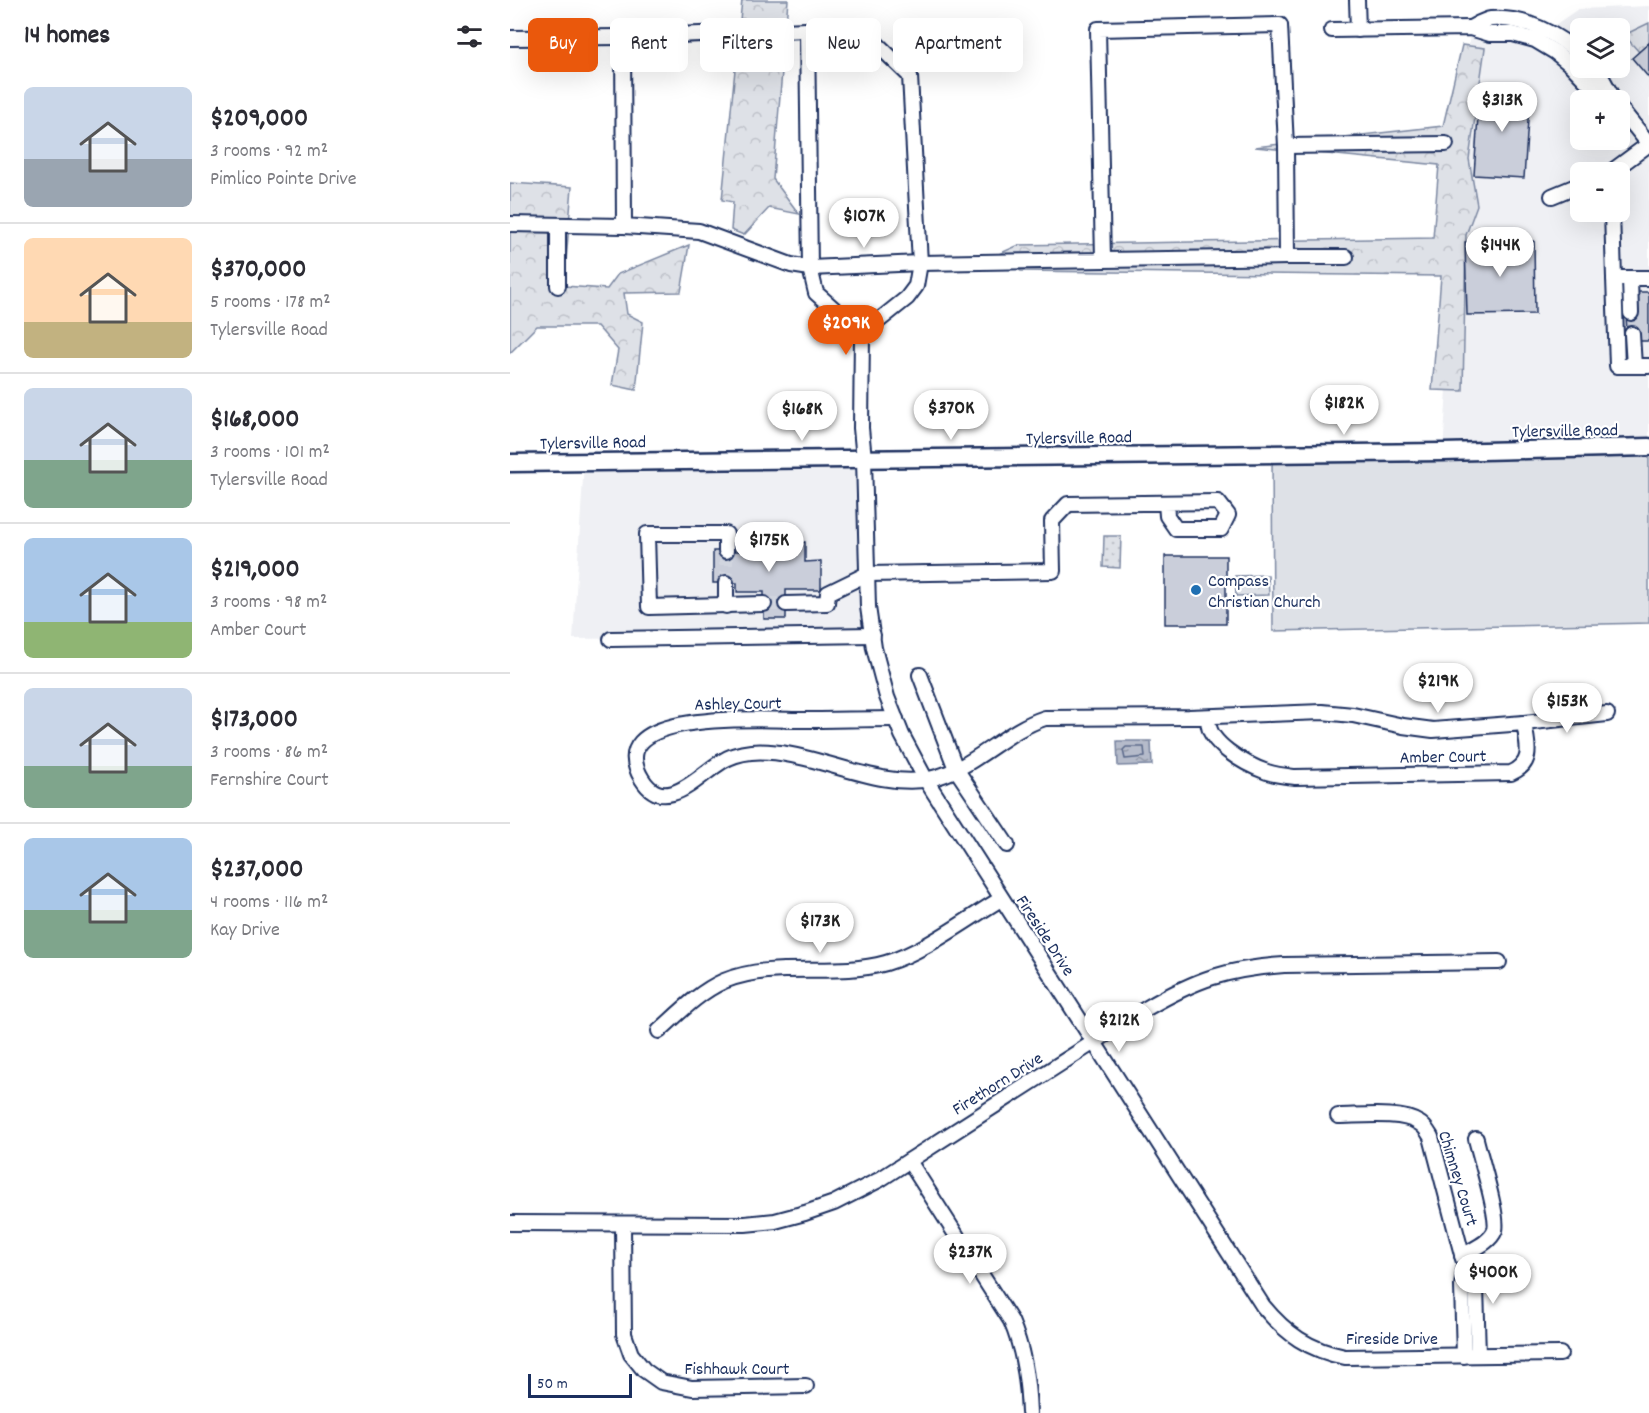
<!DOCTYPE html>
<html lang="en">
<head>
<meta charset="utf-8">
<style>
	body { margin:0; font-family:Dekko,sans-serif; background:#f2f2f3; color:#2b2b33; height:100vh; display:flex; flex-direction:column; font-size:22px; white-space:nowrap }
	* { box-sizing:border-box; margin:0 }
	p { font-size:20px; color:#7c7c81 }
	.icon { flex:none; width:33px; height:33px; fill:none; stroke:currentColor; stroke-width:2; stroke-linecap:round; stroke-linejoin:round }
	.map { position:relative; flex:1; overflow:hidden }
	.panel { display:flex; flex-direction:column; background:#fff; width:510px }
	.panel>* { flex:none }
	.guide { position:absolute; left:18px; top:18px; width:570px; height:54px; display:flex; gap:12px }
	.buttons { position:absolute; left:1060px; top:18px; display:grid; gap:12px }
	.buttons a { display:grid; place-items:center; width:60px; height:60px; border-radius:9px; background:#fff; box-shadow:0 6px 24px #0002; font-size:30px }
	.scale { position:absolute; left:18px; bottom:15px; width:104px; box-sizing:border-box; padding-left:6px; border:3px solid #1b2f5e; border-top:0; font-size:16px; line-height:21px; white-space:nowrap; color:#1b2f5e; -webkit-text-stroke:4px #fff; paint-order:stroke }
	.price { position:absolute; translate:-50% -51px; padding:0 14px; border-radius:21px; background:#fff; color:#222; font-size:20px; line-height:39px; filter:drop-shadow(0 2px 3px #0008) }
	.price::after { content:''; position:absolute; left:50%; top:36px; width:18px; height:14px; margin-left:-9px; background:inherit; clip-path:polygon(0 0,100% 0,50% 100%) }
	.price.active { background:#ea580c; color:#fff }
	ul { padding:0; list-style:none }
	li { display:flex; align-items:center; gap:18px; height:150px; padding:0 24px }
	li+li { border-top:2px solid #e1e1e2 }
	li span { display:grid; place-items:center; flex:none; width:168px; height:120px; border-radius:9px; color:#555 }
	li>.icon { margin-inline-start:auto }
	span .icon { width:72px; height:72px; fill:#fffc; stroke-width:1 }
	li b { font-size:26px }
	h2 { display:flex; justify-content:space-between; align-items:center; height:72px; padding:0 24px; font-size:26px }
	.tag { padding:0 21px; border-radius:9px; background:#fff; box-shadow:0 6px 24px #0002; font-size:21px; line-height:54px }
	.tag.active { background:#ea580c; color:#fff }
	main { display:flex; flex:1; min-height:0 }
	.map>svg:first-child { display:block }
	.built { fill:#eff0f4; fill-rule:evenodd }
	.grass { fill:#dee1e7; stroke:#7c88a2; stroke-width:1.5 }
	.forest { fill:url(#forest-crowns); stroke:#7c88a2; stroke-width:1.5 }
	.garden { fill:url(#garden-dots); stroke:#7c88a2; stroke-width:1.5 }
	.water { fill:url(#water-ripples); stroke:#77839f; stroke-width:1.5 }
	.lines { fill:none; stroke-linecap:round; stroke-linejoin:round }
	.shore { stroke:#596789; stroke-width:1.5 }
	.building { fill:#caceda; stroke:#1b2f5e; stroke-width:1.5 }
	.minor-tunnel { stroke:#d1d5df; stroke-width:14; stroke-dasharray:14 7; stroke-linecap:butt }
	.minor-casing { stroke:#1b2f5e; stroke-width:18 }
	.major-casing { stroke:#1b2f5e; stroke-width:21 }
	.minor { stroke:#fff; stroke-width:14 }
	.major { stroke:#fff; stroke-width:16 }
	.poi-dot { fill:#1f6fb2; stroke:#fff; stroke-width:2 }
	.labels { text-anchor:middle; stroke-width:4.5; stroke-linejoin:round; paint-order:stroke }
	.street-label { font-size:18px; fill:#1b2f5e; stroke:#fff }
	.poi-label { font-size:18px; fill:#1b2f5e; stroke:#fff; text-anchor:start }
</style>
</head>
<body>
<main>
<section class="panel">
<h2>14 homes<svg class="icon" aria-label="filters" viewBox="0 0 24 24"><path d="M4 7h16M4 17h16"/><circle cx="9" cy="7" r="2"/><circle cx="15" cy="17" r="2"/></svg></h2>
<ul>
<li><span style="background:linear-gradient(#c9d6e8 60%,#9aa5b1 0)"><svg class="icon" aria-label="home" viewBox="0 0 24 24"><path d="M3 11l9-7 9 7M6 9v11h12V9"/></svg></span><div><b>$209,000</b><p>3 rooms · 92 m²</p><p>Pimlico Pointe Drive</p></div></li>
<li><span style="background:linear-gradient(#ffd9b3 70%,#c2b280 0)"><svg class="icon" aria-label="home" viewBox="0 0 24 24"><path d="M3 11l9-7 9 7M6 9v11h12V9"/></svg></span><div><b>$370,000</b><p>5 rooms · 178 m²</p><p>Tylersville Road</p></div></li>
<li><span style="background:linear-gradient(#c9d6e8 60%,#7fa58c 0)"><svg class="icon" aria-label="home" viewBox="0 0 24 24"><path d="M3 11l9-7 9 7M6 9v11h12V9"/></svg></span><div><b>$168,000</b><p>3 rooms · 101 m²</p><p>Tylersville Road</p></div></li>
<li><span style="background:linear-gradient(#a9c7e8 70%,#8fb573 0)"><svg class="icon" aria-label="home" viewBox="0 0 24 24"><path d="M3 11l9-7 9 7M6 9v11h12V9"/></svg></span><div><b>$219,000</b><p>3 rooms · 98 m²</p><p>Amber Court</p></div></li>
<li><span style="background:linear-gradient(#c9d6e8 65%,#7fa58c 0)"><svg class="icon" aria-label="home" viewBox="0 0 24 24"><path d="M3 11l9-7 9 7M6 9v11h12V9"/></svg></span><div><b>$173,000</b><p>3 rooms · 86 m²</p><p>Fernshire Court</p></div></li>
<li><span style="background:linear-gradient(#a9c7e8 60%,#7fa58c 0)"><svg class="icon" aria-label="home" viewBox="0 0 24 24"><path d="M3 11l9-7 9 7M6 9v11h12V9"/></svg></span><div><b>$237,000</b><p>4 rooms · 116 m²</p><p>Kay Drive</p></div></li>
</ul>
</section>
<div class="map">
<svg width="1139" height="1413" viewBox="0 0 1139 1413">
	<defs>
		<pattern id="forest-crowns" width="20" height="18" patternUnits="userSpaceOnUse" patternTransform="scale(1.5)"><rect width="20" height="18" fill="#dee1e7"/><path d="M2 6a3 3 0 1 1 6 0M12 15a3 3 0 1 1 6 0" fill="none" stroke="#bec1c9"/></pattern>
		<pattern id="garden-dots" width="8" height="8" patternUnits="userSpaceOnUse" patternTransform="scale(1.5)"><rect width="8" height="8" fill="#dee1e7"/><path d="M2 2h.1M6 6h.1" fill="none" stroke="#bec1c9" stroke-width="1.8" stroke-linecap="round"/></pattern>
		<pattern id="water-ripples" width="26" height="14" patternUnits="userSpaceOnUse" patternTransform="scale(1.5)"><rect width="26" height="14" fill="#b5bbca"/><path d="M2 4q2-2 4 0t4 0M15 11q2-2 4 0t4 0" fill="none" stroke="#9298a7"/></pattern>
	</defs>
	<rect width="100%" height="100%" fill="#fff"/>
	<filter id="ink" filterUnits="userSpaceOnUse"><feTurbulence type="fractalNoise" baseFrequency=".0167" numOctaves="2"/><feDisplacementMap in="SourceGraphic" scale="12" xChannelSelector="R" yChannelSelector="G"/><feConvolveMatrix kernelMatrix="1 2 1 2 8 2 1 2 1" color-interpolation-filters="sRGB"/></filter>
	<g filter="url(#ink)">
		<g class="built">
			<path d="M1139 6V447L933 452 960 28 980 19 1036 31 1068 9ZM1071 28H1110V68H1071ZM1071 100H1110V140H1071ZM1071 172H1110V212H1071Z"/>
			<polygon points="354,459 363,635 63,639 74,462"/>
		</g>
		<polygon class="grass" points="1139,447 1139,623 763,631 762,454"/>
		<g class="forest">
			<polygon points="232,0 278,0 263,179 289,214 259,208 234,235 221,230 223,202 212,200"/>
			<polygon points="1139,23 1139,43 1129,52 1114,35"/>
			<polygon points="952,45 975,48 959,159 967,205 956,235 953,391 922,390 931,276 511,271 484,256 509,245 923,238 929,165 745,147 933,126"/>
			<polygon points="0,183 62,187 54,286 97,289 108,274 179,245 171,292 114,293 117,314 133,322 126,390 102,385 108,350 87,326 27,326 0,353"/>
			<polygon points="758,575 759,595 726,596 725,576"/>
		</g>
		<polygon class="garden" points="594,536 611,536 610,568 593,567"/>
		<polygon class="water" points="607,741 641,741 642,765 608,766"/>
		<g class="lines">
			<polygon class="shore" points="616,747 634,747 635,757 615,759 613,750"/>
		</g>
		<g class="building">
			<polygon points="1139,43 1139,78 1122,58"/>
			<polygon points="970,87 1020,91 1014,178 964,175"/>
			<polygon points="1024,241 1025,314 957,315 955,242"/>
			<polygon points="1126,292 1139,292 1139,341 1127,341 1117,334 1116,314"/>
			<polygon points="295,542 295,562 311,561 311,590 276,590 276,619 254,619 254,592 227,592 227,583 203,583 203,551 235,551 235,543"/>
			<rect x="655" y="556" width="61" height="68"/>
		</g>
		<g class="lines">
			<g class="minor-tunnel">
				<polyline points="216,551 216,583"/>
				<polyline points="254,604 276,604"/>
			</g>
			<g class="minor-casing">
				<g id="minor">
					<polyline points="847,0 848,30"/>
					<path d="M960 28C966 25 974 20 981 19 1013 16 1049 34 1071 56"/>
					<polyline points="297,30 113,37 114,226 189,231 281,265 300,268 410,263 777,257 776,146 770,25 588,29 593,259"/>
					<polyline points="822,30 960,28 980,34 1003,34 1025,40 1045,52 1061,65 1085,90 1103,100"/>
					<polyline points="0,38 113,37"/>
					<polyline points="1082,68 1092,78 1104,100"/>
					<polyline points="1110,108 1139,144"/>
					<polyline points="776,146 936,144"/>
					<polyline points="1101,172 1139,144"/>
					<polyline points="1042,196 1071,184"/>
					<polyline points="1102,212 1104,278 1139,278"/>
					<polyline points="0,224 114,226"/>
					<polyline points="48,225 48,286"/>
					<polyline points="777,257 836,257"/>
					<polyline points="1104,278 1107,366 1139,366"/>
					<polyline points="1120,278 1121,313"/>
					<path d="M352 334 397 298 406 286 410 263 400 76 365 42 341 29 297 30 300 268 306 293 352 334 351 428 354 459 358 607 364 648 377 697 392 735 416 780 753 1306C776 1334 799 1350 835 1357L1050 1354"/>
					<polyline points="1122,334 1124,366"/>
					<polyline points="216,551 216,534 137,534 139,607 254,604"/>
					<polyline points="216,583 216,606"/>
					<polyline points="276,604 317,603 318,593 357,574 543,571 542,521 558,504 708,502 718,515 711,529 666,529 657,516 656,503"/>
					<polyline points="101,639 363,635"/>
					<polyline points="410,675 446,769 497,845"/>
					<path d="M386 719C354 719 323 720 291 720 260 720 88 707 132 779 155 816 188 776 211 762 220 756 231 753 241 752 297 747 365 790 419 779 461 771 494 731 535 718L679 717 812 712 843 715 893 726 923 730 1014 723C1017 744 1025 763 1001 773L785 777C776 776 766 775 757 772 737 765 693 742 699 717"/>
					<polyline points="1014,723 1097,714"/>
					<path d="M149 1031C169 1013 189 992 214 981 265 960 324 978 376 963 414 952 457 919 491 899"/>
					<path d="M828 1116C849 1116 892 1111 909 1123 915 1126 918 1132 921 1137L955 1266 966 1286 968 1355"/>
					<path d="M399 1161 501 1321C514 1351 518 1381 519 1413"/>
					<path d="M0 1223 235 1224 265 1221 295 1213 324 1203 369 1180 637 1008C687 979 716 969 774 965L989 962"/>
					<polyline points="113,1224 114,1334 121,1354 134,1370 151,1382 182,1388 296,1386"/>
					<path d="M952 1256C963 1249 980 1243 985 1230 989 1217 970 1156 966 1139"/>
					<polyline points="954,1356 952,1286 955,1266"/>
				</g>
			</g>
			<g class="major-casing">
				<polyline id="major" points="0,463 933,452 1139,447"/>
			</g>
			<use href="#minor" class="minor"/>
			<use href="#major" class="major"/>
		</g>
	</g>
	<circle class="poi-dot" cx="686" cy="590" r="6"/>
	<g class="labels">
		<g class="street-label">
			<text transform="translate(1055 430) rotate(-1)" y="6">Tylersville Road</text>
			<text transform="translate(569 437) rotate(-1)" y="6">Tylersville Road</text>
			<text transform="translate(83 442) rotate(-1)" y="6">Tylersville Road</text>
			<text transform="translate(228 703) rotate(-1)" y="6">Ashley Court</text>
			<text transform="translate(933 756) rotate(-1)" y="6">Amber Court</text>
			<text transform="translate(536 935) rotate(57)" y="6">Fireside Drive</text>
			<text transform="translate(487 1083) rotate(-32)" y="6">Firethorn Drive</text>
			<text transform="translate(949 1178) rotate(73)" y="6">Chimney Court</text>
			<text x="882" y="1344">Fireside Drive</text>
			<text x="227" y="1374">Fishhawk Court</text>
		</g>
		<g class="poi-label">
			<text x="698" y="586">Compass<tspan x="698" dy="21">Christian Church</tspan></text>
		</g>
	</g>
</svg>
<div class="buttons">
<a><svg class="icon" aria-label="layers" viewBox="0 0 24 24"><path d="M12 4l9 5-9 5-9-5zM3 14l9 5 9-5"/></svg></a>
<a>+</a>
<a>−</a>
</div>
<div class="scale">50 m</div>
<b class="price" style="left:992px;top:133px">$313K</b>
<b class="price" style="left:354px;top:249px">$107K</b>
<b class="price" style="left:990px;top:278px">$144K</b>
<b class="price active" style="left:336px;top:356px">$209K</b>
<b class="price" style="left:834px;top:436px">$182K</b>
<b class="price" style="left:441px;top:441px">$370K</b>
<b class="price" style="left:292px;top:442px">$168K</b>
<b class="price" style="left:259px;top:573px">$175K</b>
<b class="price" style="left:928px;top:714px">$219K</b>
<b class="price" style="left:1057px;top:734px">$153K</b>
<b class="price" style="left:310px;top:954px">$173K</b>
<b class="price" style="left:609px;top:1053px">$212K</b>
<b class="price" style="left:460px;top:1285px">$237K</b>
<b class="price" style="left:983px;top:1305px">$400K</b>
<div class="guide">
<a class="tag active">Buy</a>
<a class="tag">Rent</a>
<a class="tag">Filters</a>
<a class="tag">New</a>
<a class="tag">Apartment</a>
</div>
</div>
</main>
</body>
</html>
